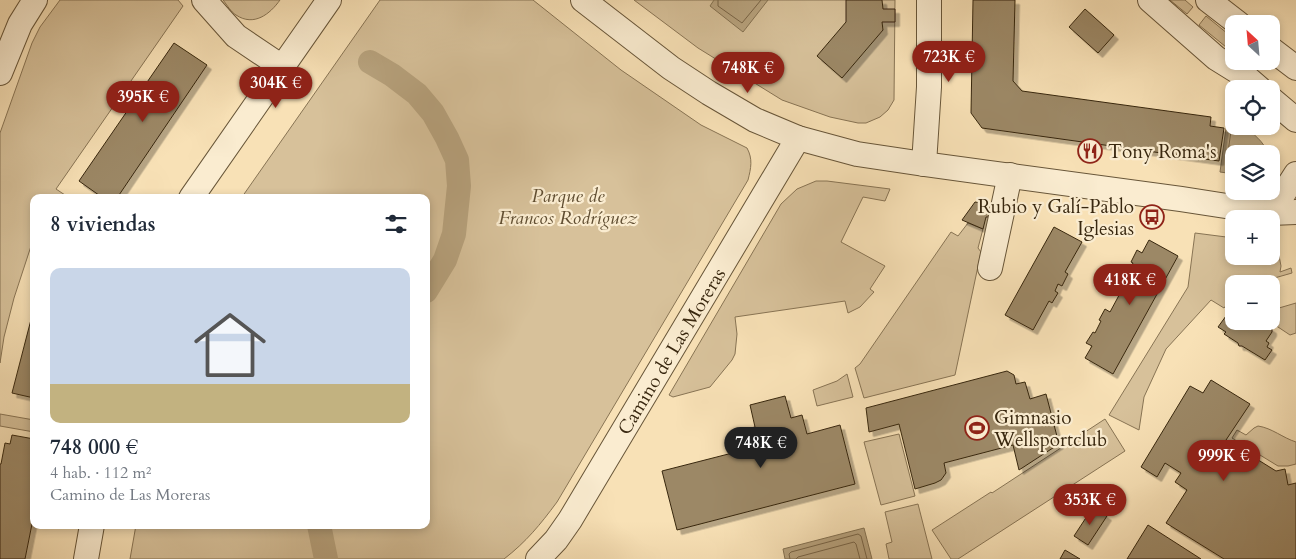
<!DOCTYPE html>
<html lang="es">
<head>
<meta charset="utf-8">
<style>
	body { margin:0; font-family:Cardo,serif; background:#f2f2f3; color:#1f2937; height:100vh; display:flex; flex-direction:column; font-size:19px; white-space:nowrap }
	* { box-sizing:border-box; margin:0 }
	p { font-size:16px; color:#747a83 }
	.icon { flex:none; width:28px; height:28px; fill:none; stroke:currentColor; stroke-width:2; stroke-linecap:round; stroke-linejoin:round }
	.map { position:relative; flex:1; overflow:hidden }
	.sheet { position:absolute; left:30px; top:194px; width:400px; height:335px; display:flex; flex-direction:column; background:#fff; border-radius:10px; box-shadow:0 2px 8px #0003 }
	.sheet>* { flex:none }
	.needle { width:32px; rotate:334deg }
	.tools { position:absolute; left:1225px; top:15px; display:grid; gap:10px }
	.tools a { display:grid; place-items:center; width:55px; height:55px; border-radius:10px; background:#fff; box-shadow:0 2px 8px #0003; font-size:25px }
	.price { position:absolute; translate:-50% -42px; padding:0 11px; border-radius:18px; background:#8f2418; color:#fff; font-size:16px; line-height:32px; filter:drop-shadow(0 1px 2px #0008) }
	.price::after { content:''; position:absolute; left:50%; top:30px; width:15px; height:11px; margin-left:-8px; background:inherit; clip-path:polygon(0 0,100% 0,50% 100%) }
	.price.selected { background:#222; color:#fff }
	ul { padding:0; list-style:none }
	li { display:grid; align-content:center; gap:10px; height:265px; padding:0 20px }
	li span { display:grid; place-items:center; height:155px; border-radius:10px; color:#555 }
	li>.icon { margin-inline-start:auto }
	span .icon { width:90px; height:90px; fill:#fffc; stroke-width:1 }
	li b { font-size:21px }
	h2 { display:flex; justify-content:space-between; align-items:center; height:60px; padding:0 20px; font-size:21px }
	.map>svg:first-child { display:block }
	.green { fill:#d7c19a; stroke:#887454 }
	.water { fill:#b7a27d; stroke:#847151 }
	.lines { fill:none; stroke-linecap:round; stroke-linejoin:round }
	.shore { stroke:#786446; stroke-width:1 }
	.canal { stroke:#b7a27d; stroke-width:24 }
	.building { fill:#9c8866; stroke:#38270f; filter:url(#shadow) }
	.minor-casing { stroke:#685639; stroke-width:26 }
	.minor { stroke:#faecd0; stroke-width:24 }
	.labels { text-anchor:middle; stroke-width:4.5; stroke-linejoin:round; paint-order:stroke }
	.poi-label { font-size:19px; fill:#38270f; stroke:#faecd0; text-anchor:start }
	.park-label { font-size:19px; font-style:italic; fill:#604e32; stroke:#faecd0 }
	.street-label { font-size:19px; fill:#38270f; stroke:#faecd0 }
</style>
</head>
<body>
<div class="map">
<svg width="1296" height="559" viewBox="0 0 1296 559">
	<defs>
		<filter id="shadow"><feDropShadow dx="4.5" dy="4.5" stdDeviation="0" flood-color="#0004"/></filter>
	</defs>
	<rect width="100%" height="100%" fill="#f8e1b6"/>
	<filter id="stains"><feTurbulence type="fractalNoise" baseFrequency=".004" numOctaves="4"/><feColorMatrix values="0 0 0 0 .2 0 0 0 0 .09 0 0 0 0 .02 0 0 0 .5 -.17"/></filter>
	<radialGradient id="worn" r=".72"><stop offset=".6" stop-color="#630" stop-opacity="0"/><stop offset="1" stop-color="#630" stop-opacity=".3"/></radialGradient>
	<g class="green">
		<polygon points="60,0 178,0 183,6 56,189 68,197 34,198 34,237 14,298 4,337 0,363 0,133 32,43 40,27"/>
		<path d="M223 0H280C270 14 254 27 236 15 231 12 227 5 223 0Z"/>
		<path d="M380 0H533L621 70 701 125 747 148C753 159 751 168 748 180L557 502C540 525 526 542 504 559H130L136 525H426V198L242 197Z"/>
		<polygon points="634,0 895,0 894,100 888,110 880,117 866,123 858,123 830,117 782,100 698,48"/>
		<polygon points="1170,0 1185,0 1193,7 1187,14"/>
		<polygon points="1206,16 1233,38 1226,47 1199,25"/>
		<polygon points="816,181 827,181 890,189 885,201 863,197 841,242 885,266 870,289 874,292 860,307 848,313 845,301 735,317 737,334 735,354 732,360 710,387 673,397 669,395 781,204 797,189"/>
		<polygon points="968,223 983,229 978,248 981,252 955,375 864,398 855,368 860,364 951,232 958,236"/>
		<polygon points="1195,233 1234,238 1234,256 1271,256 1271,244 1277,245 1281,266 1280,272 1291,268 1292,273 1271,279 1279,308 1296,303 1296,333 1290,335 1269,321 1271,321 1271,284 1234,284 1234,298 1233,297 1224,308 1211,300 1166,349 1144,397 1139,430 1109,415 1188,287"/>
		<polygon points="847,374 853,397 817,406 813,390 837,381"/>
		<polygon points="0,414 34,420 34,432 0,426"/>
		<polygon points="1105,419 1125,451 958,559 951,559 932,530 991,492 992,493"/>
		<path d="M1258 426C1272 428 1283 438 1296 442V464L1288 466H1278L1232 438 1237 430 1246 435 1254 428Z"/>
		<polygon points="899,434 915,496 881,505 864,442"/>
		<polygon points="918,504 932,559 889,559 886,544 892,542 885,512"/>
	</g>
	<g class="water">
		<polygon points="714,0 768,0 743,32 710,6"/>
		<path d="M1234 120V126H1244C1253 134 1264 141 1268 154H1234V174L1220 172 1226 128Z"/>
		<polygon points="864,528 872,559 785,559 783,549"/>
	</g>
	<g class="lines">
		<g class="shore">
			<polyline points="718,0 718,6 742,23 761,0"/>
			<polyline points="1234,169 1228,168 1226,166 1231,131 1235,126"/>
			<polyline points="790,559 789,554 791,552 858,534 861,536 867,559"/>
			<polyline points="796,559 798,557 854,542 856,544 860,559"/>
		</g>
		<g class="canal">
			<polyline points="370,62 392,75 417,94 433,113 447,138 457,160 459,186 454,234 445,260 426,291"/>
			<polyline points="319,525 326,559"/>
		</g>
	</g>
	<g class="building">
		<polygon points="846,0 882,0 883,9 895,9 895,22 882,22 883,30 842,78 817,56 846,22"/>
		<polygon points="973,0 1015,0 1013,81 1022,91 1211,117 1210,126 1224,128 1219,161 982,128 971,113"/>
		<polygon points="1085,9 1114,35 1098,53 1069,27"/>
		<polygon points="174,43 207,65 117,198 103,198 79,181"/>
		<polygon points="975,202 991,204 989,217 986,217 983,229 962,220"/>
		<polygon points="1054,227 1082,242 1065,272 1068,274 1062,286 1058,284 1055,291 1058,293 1052,303 1049,301 1033,330 1005,315"/>
		<polygon points="1149,240 1178,256 1113,374 1085,358 1092,346 1086,343 1093,332 1095,333 1101,321 1099,320 1105,309 1110,312 1124,286 1119,284 1125,273 1127,274 1133,263 1131,262 1137,250 1142,253"/>
		<polygon points="34,308 34,398 12,393"/>
		<polygon points="1226,316 1237,322 1237,321 1259,321 1272,329 1272,332 1266,341 1269,343 1267,347 1272,350 1265,360 1242,346 1239,346 1238,343 1224,334 1226,332 1218,327"/>
		<polygon points="1007,371 1014,375 1016,384 1025,382 1030,399 1046,394 1059,444 1019,470 1013,445 944,463 946,473 941,480 935,483 915,489 899,424 869,432 866,408"/>
		<polygon points="1211,380 1250,404 1226,440 1276,471 1285,469 1288,485 1296,483 1296,559 1224,559 1166,523 1187,490 1175,482 1181,473 1165,463 1157,477 1141,467 1190,386 1203,393"/>
		<polygon points="785,396 791,418 802,415 807,434 840,425 855,484 677,530 662,471 748,449 743,430 755,427 750,405"/>
		<polygon points="12,435 34,439 34,514 25,559 0,559 0,464 1,464 5,443 10,444"/>
		<polygon points="1093,507 1107,516 1088,545 1074,536"/>
		<polygon points="1148,525 1201,559 1127,559"/>
		<polygon points="1065,550 1080,559 1060,559"/>
	</g>
	<g class="lines">
		<g class="minor-casing">
			<g id="minor">
				<polyline points="204,0 236,36 282,67"/>
				<polyline points="583,0 671,68 709,93 755,120 798,138 857,154 924,164 1181,199 1271,213 1296,212"/>
				<polyline points="1150,0 1216,58 1245,76 1260,89"/>
				<polyline points="1208,0 1239,24"/>
				<polyline points="1271,49 1296,68"/>
				<polyline points="0,73 20,24 35,0"/>
				<polyline points="1271,99 1296,120"/>
				<polyline points="924,164 929,87 929,0"/>
				<polyline points="191,198 329,0"/>
				<polyline points="1271,213 1296,174"/>
				<polyline points="990,268 1010,175"/>
				<polyline points="86,559 92,525"/>
				<polyline points="538,559 556,540 570,520 798,138"/>
			</g>
		</g>
		<use href="#minor" class="minor"/>
	</g>
	<defs>
		<g id="restaurant-ring" transform="scale(1.25)"><circle r="9.5" fill="#faecd0" stroke="#8f2418" stroke-width="1.5"/><path d="M-5-6h1v4h1v-4h1v4h1v-4h1v5L-1.5 .5V6h-2V.5L-5-1ZM5-6V6H3V1.5H1.5Q1.5-4 5-6Z" fill="#8f2418"/></g>
		<g id="bus-ring" transform="scale(1.25)"><circle r="9.5" fill="#faecd0" stroke="#8f2418" stroke-width="1.5"/><path d="M-5-6H5V4H4V6H2V4H-2V6H-4V4H-5ZM-3.5-4V0h7V-4ZM-3.5 1.2v1.5H-2V1.2ZM2 1.2v1.5H3.5V1.2Z" fill="#8f2418"/></g>
		<g id="stadium-ring" transform="scale(1.25)"><circle r="9.5" fill="#faecd0" stroke="#8f2418" stroke-width="1.5"/><path d="M0-5a6.5 5 0 1 0 0 10a6.5 5 0 1 0 0-10ZM-3.5-1.8h7v3.6h-7Z" fill="#8f2418"/></g>
	</defs>
	<g fill-rule="evenodd">
		<use href="#restaurant-ring" x="1090" y="151"/>
		<use href="#bus-ring" x="1152" y="217"/>
		<use href="#stadium-ring" x="977" y="428"/>
	</g>
	<g class="labels">
		<g class="poi-label">
			<text x="1108" y="158">Tony Roma's</text>
			<text x="1134" y="213" text-anchor="end">Rubio y Galí-Pablo<tspan x="1134" dy="22">Iglesias</tspan></text>
			<text x="994" y="424">Gimnasio<tspan x="994" dy="22">Wellsportclub</tspan></text>
		</g>
		<g class="park-label">
			<text x="568" y="202">Parque de<tspan x="568" dy="22">Francos Rodríguez</tspan></text>
		</g>
		<g class="street-label">
			<text transform="translate(671 351) rotate(-59)" y="7">Camino de Las Moreras</text>
		</g>
	</g>
	<rect width="100%" height="100%" filter="url(#stains)"/>
	<rect width="100%" height="100%" fill="url(#worn)"/>
</svg>
<div class="tools">
<a><svg class="needle" viewBox="-14 -14 28 28"><path d="M0-13l5 13h-10z" fill="#e53935"/><path d="M0 13l5-13h-10z" fill="#747a83"/></svg></a>
<a><svg class="icon" aria-label="locate" viewBox="0 0 24 24"><circle cx="12" cy="12" r="6"/><path d="M12 2v4M12 18v4M2 12h4M18 12h4"/></svg></a>
<a><svg class="icon" aria-label="layers" viewBox="0 0 24 24"><path d="M12 4l9 5-9 5-9-5zM3 14l9 5 9-5"/></svg></a>
<a>+</a>
<a>−</a>
</div>
<b class="price" style="left:949px;top:83px">723K €</b>
<b class="price" style="left:748px;top:94px">748K €</b>
<b class="price" style="left:276px;top:109px">304K €</b>
<b class="price" style="left:143px;top:123px">395K €</b>
<b class="price" style="left:1130px;top:306px">418K €</b>
<b class="price selected" style="left:761px;top:469px">748K €</b>
<b class="price" style="left:1224px;top:482px">999K €</b>
<b class="price" style="left:1090px;top:526px">353K €</b>
<section class="sheet">
<h2>8 viviendas<svg class="icon" aria-label="filters" viewBox="0 0 24 24"><path d="M4 7h16M4 17h16"/><circle cx="9" cy="7" r="2"/><circle cx="15" cy="17" r="2"/></svg></h2>
<ul>
<li><span style="background:linear-gradient(#c9d6e8 75%,#c2b280 0)"><svg class="icon" aria-label="home" viewBox="0 0 24 24"><path d="M3 11l9-7 9 7M6 9v11h12V9"/></svg></span><div><b>748 000 €</b><p>4 hab. · 112 m²</p><p>Camino de Las Moreras</p></div></li>
</ul>
</section>
</div>
</body>
</html>
